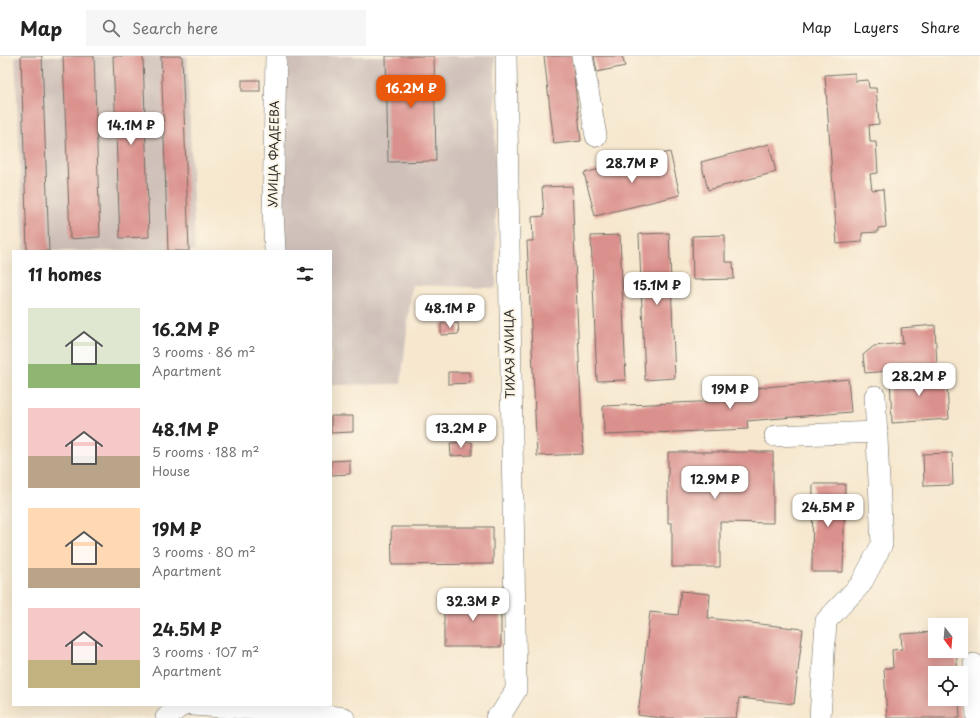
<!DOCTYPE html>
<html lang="en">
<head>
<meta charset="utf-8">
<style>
	body { margin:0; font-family:"Playpen Sans",sans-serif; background:#f6f6f6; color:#222; height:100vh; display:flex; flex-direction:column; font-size:15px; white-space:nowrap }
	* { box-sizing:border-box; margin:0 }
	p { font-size:13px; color:#767676 }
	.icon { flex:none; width:22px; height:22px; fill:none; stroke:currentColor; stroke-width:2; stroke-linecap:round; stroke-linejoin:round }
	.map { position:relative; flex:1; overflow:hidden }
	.sheet { position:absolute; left:12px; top:194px; width:320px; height:456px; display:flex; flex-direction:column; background:#fff; border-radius:0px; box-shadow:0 4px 16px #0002 }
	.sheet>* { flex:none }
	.needle { width:26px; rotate:164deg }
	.tools { position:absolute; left:928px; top:562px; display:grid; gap:8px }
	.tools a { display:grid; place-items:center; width:40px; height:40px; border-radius:0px; background:#fff; box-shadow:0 4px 16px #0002; font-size:20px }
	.price { position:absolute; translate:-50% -34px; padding:0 9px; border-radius:8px; background:#fff; color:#222; font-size:13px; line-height:26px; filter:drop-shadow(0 1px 2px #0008) }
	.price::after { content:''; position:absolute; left:50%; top:24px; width:12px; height:9px; margin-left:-6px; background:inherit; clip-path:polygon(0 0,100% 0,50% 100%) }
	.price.selected { background:#ea580c; color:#fff }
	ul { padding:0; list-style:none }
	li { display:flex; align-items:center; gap:12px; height:100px; padding:0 16px }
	li span { display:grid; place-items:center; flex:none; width:112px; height:80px; border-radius:0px; color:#555 }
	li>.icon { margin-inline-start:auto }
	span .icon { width:48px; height:48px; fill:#fffc; stroke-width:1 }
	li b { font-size:17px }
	h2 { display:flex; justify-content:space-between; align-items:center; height:48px; padding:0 16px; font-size:17px }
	header { display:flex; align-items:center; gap:24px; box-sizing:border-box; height:56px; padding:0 20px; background:#fff; border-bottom:1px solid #e0e0e0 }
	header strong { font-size:19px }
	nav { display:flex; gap:22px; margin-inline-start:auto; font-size:14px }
	.search { width:280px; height:36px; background:#f6f6f6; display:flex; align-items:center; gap:10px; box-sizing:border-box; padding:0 14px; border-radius:0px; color:#767676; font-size:15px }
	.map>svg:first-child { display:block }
	.industrial { fill:#cfc1ba }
	.building { fill:#da908c }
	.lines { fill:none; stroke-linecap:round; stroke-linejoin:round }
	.minor-casing { stroke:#726d64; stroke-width:22 }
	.minor { stroke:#fff; stroke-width:21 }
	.labels { text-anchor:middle; stroke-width:4; stroke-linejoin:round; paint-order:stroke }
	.street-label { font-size:12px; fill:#2b2b2b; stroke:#fcf5e5 }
</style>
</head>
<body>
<header>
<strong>Map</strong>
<div class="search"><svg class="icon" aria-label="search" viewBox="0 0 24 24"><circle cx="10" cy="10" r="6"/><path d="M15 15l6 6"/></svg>Search here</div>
<nav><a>Map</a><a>Layers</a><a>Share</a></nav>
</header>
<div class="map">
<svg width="980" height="662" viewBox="0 0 980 662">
	<rect width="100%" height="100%" fill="#fcf5e5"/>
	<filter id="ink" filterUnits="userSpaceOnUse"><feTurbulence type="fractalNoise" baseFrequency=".025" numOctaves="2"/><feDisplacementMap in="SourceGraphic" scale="8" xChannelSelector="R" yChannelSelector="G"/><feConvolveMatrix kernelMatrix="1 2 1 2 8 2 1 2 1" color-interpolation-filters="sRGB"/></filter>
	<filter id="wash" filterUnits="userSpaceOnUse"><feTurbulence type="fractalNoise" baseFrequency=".012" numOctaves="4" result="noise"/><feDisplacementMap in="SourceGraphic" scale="16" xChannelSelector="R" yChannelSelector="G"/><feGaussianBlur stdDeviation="0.9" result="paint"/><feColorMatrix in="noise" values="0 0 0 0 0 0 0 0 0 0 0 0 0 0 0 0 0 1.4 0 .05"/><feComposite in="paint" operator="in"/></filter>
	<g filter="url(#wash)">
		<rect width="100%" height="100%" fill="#f6e7ce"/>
		<g class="industrial">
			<polygon points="15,0 187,0 195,195 24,195"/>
			<polygon points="281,0 495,0 496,232 412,229 401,328 331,329 331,195 280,195"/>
		</g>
		<g id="blocks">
			<g class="building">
				<polygon points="21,0 42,0 49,195 27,195"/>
				<polygon points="63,0 94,0 100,181 70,183"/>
				<polygon points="113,0 143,0 149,181 120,182"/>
				<polygon points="161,0 182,0 189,195 168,195"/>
				<polygon points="386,0 434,0 436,105 388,106"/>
				<polygon points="544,0 572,0 581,85 554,88"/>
				<polygon points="594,0 622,0 625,10 597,16"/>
				<polygon points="855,17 855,25 868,24 869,32 876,32 879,68 869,69 870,86 876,86 878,117 870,118 872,134 883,133 886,171 878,172 878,176 862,177 862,186 837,188 825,19"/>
				<rect x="242" y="24" width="18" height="11"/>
				<polygon points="769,88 776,116 708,134 701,106"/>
				<polygon points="670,96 680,139 595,160 584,117"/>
				<polygon points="572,130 583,398 537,400 527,185 533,185 532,161 544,160 542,131"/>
				<polygon points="669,177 675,322 645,324 639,178"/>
				<polygon points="620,179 626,324 597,325 591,180"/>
				<polygon points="725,179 725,206 733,206 734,223 693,224 692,180"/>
				<polygon points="458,267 459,278 441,279 441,268"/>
				<polygon points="935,269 937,311 865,317 863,299 874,290 903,287 901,272"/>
				<polygon points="946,315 949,363 892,367 890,319"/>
				<polygon points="448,316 469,316 470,327 448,328"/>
				<polygon points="848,323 851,356 747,365 748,373 604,379 603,350 747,344 746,333"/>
				<polygon points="331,360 353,360 353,376 331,377"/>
				<polygon points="472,386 472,399 451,400 450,387"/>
				<polygon points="668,396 773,396 773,467 720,466 720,511 672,511 672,467 668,467"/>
				<polygon points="952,397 953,429 924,430 923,398"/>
				<polygon points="350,404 350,418 331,419 331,405"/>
				<polygon points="813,428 845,428 843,516 812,516"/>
				<polygon points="391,471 493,471 493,508 392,509"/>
				<polygon points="681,535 710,538 708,562 803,573 794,648 739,642 736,662 660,662 638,659 650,556 678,559"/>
				<polygon points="501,540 501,591 444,591 444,541"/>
				<polygon points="935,576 935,595 956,595 958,617 935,617 935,643 959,643 960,662 887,662 884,612 893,612 892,594 902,593 901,578"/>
			</g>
		</g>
	</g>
	<g filter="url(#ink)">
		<use href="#blocks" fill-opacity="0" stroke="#726d64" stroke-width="1"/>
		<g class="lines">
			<g class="minor-casing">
				<g id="minor">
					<polyline points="582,0 596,80"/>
					<polyline points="275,195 273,154 276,0"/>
					<polyline points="775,380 877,376"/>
					<polyline points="974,608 977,662"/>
					<polyline points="193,649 304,657 344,662"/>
					<polyline points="166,662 182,649"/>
					<polyline points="496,662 500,660 516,634 506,0"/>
					<polyline points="820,662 826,565 861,528 882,488 875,340"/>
				</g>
			</g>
			<use href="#minor" class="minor"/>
		</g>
	</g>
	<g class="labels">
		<g class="street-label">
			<text transform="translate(274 98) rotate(-89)" y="4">УЛИЦА ФАДЕЕВА</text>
			<text transform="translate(510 298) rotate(-91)" y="4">ТИХАЯ УЛИЦА</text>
		</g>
	</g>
</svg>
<div class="tools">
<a><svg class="needle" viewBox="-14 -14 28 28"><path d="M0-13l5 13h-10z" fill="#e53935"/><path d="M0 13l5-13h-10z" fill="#767676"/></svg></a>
<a><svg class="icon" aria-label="locate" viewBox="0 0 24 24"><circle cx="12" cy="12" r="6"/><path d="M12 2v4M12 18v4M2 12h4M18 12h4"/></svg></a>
</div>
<b class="price selected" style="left:411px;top:53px">16.2M ₽</b>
<b class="price" style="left:131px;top:90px">14.1M ₽</b>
<b class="price" style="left:632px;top:128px">28.7M ₽</b>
<b class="price" style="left:657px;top:250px">15.1M ₽</b>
<b class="price" style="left:450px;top:273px">48.1M ₽</b>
<b class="price" style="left:919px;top:341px">28.2M ₽</b>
<b class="price" style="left:730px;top:354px">19M ₽</b>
<b class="price" style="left:461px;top:393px">13.2M ₽</b>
<b class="price" style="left:715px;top:444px">12.9M ₽</b>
<b class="price" style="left:828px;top:472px">24.5M ₽</b>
<b class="price" style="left:473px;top:566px">32.3M ₽</b>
<section class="sheet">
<h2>11 homes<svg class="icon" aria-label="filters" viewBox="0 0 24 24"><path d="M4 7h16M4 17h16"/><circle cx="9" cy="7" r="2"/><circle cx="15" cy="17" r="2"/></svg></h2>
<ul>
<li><span style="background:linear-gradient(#dfe7d0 70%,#8fb573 0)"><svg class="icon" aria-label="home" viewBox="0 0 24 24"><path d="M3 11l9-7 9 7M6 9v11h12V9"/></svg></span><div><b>16.2M ₽</b><p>3 rooms · 86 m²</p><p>Apartment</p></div></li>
<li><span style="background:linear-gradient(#f6c9c9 60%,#b9a48a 0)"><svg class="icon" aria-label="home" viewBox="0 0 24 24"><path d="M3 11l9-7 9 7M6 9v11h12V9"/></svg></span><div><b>48.1M ₽</b><p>5 rooms · 188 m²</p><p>House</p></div></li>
<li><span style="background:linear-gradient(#ffd9b3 75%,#b9a48a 0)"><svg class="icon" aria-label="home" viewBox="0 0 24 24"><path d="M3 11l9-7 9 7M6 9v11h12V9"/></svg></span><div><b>19M ₽</b><p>3 rooms · 80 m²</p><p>Apartment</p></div></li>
<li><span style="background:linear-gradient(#f6c9c9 65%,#c2b280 0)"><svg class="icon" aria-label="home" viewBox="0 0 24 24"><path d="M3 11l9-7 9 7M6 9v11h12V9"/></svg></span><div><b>24.5M ₽</b><p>3 rooms · 107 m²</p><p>Apartment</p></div></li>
</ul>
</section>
</div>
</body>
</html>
